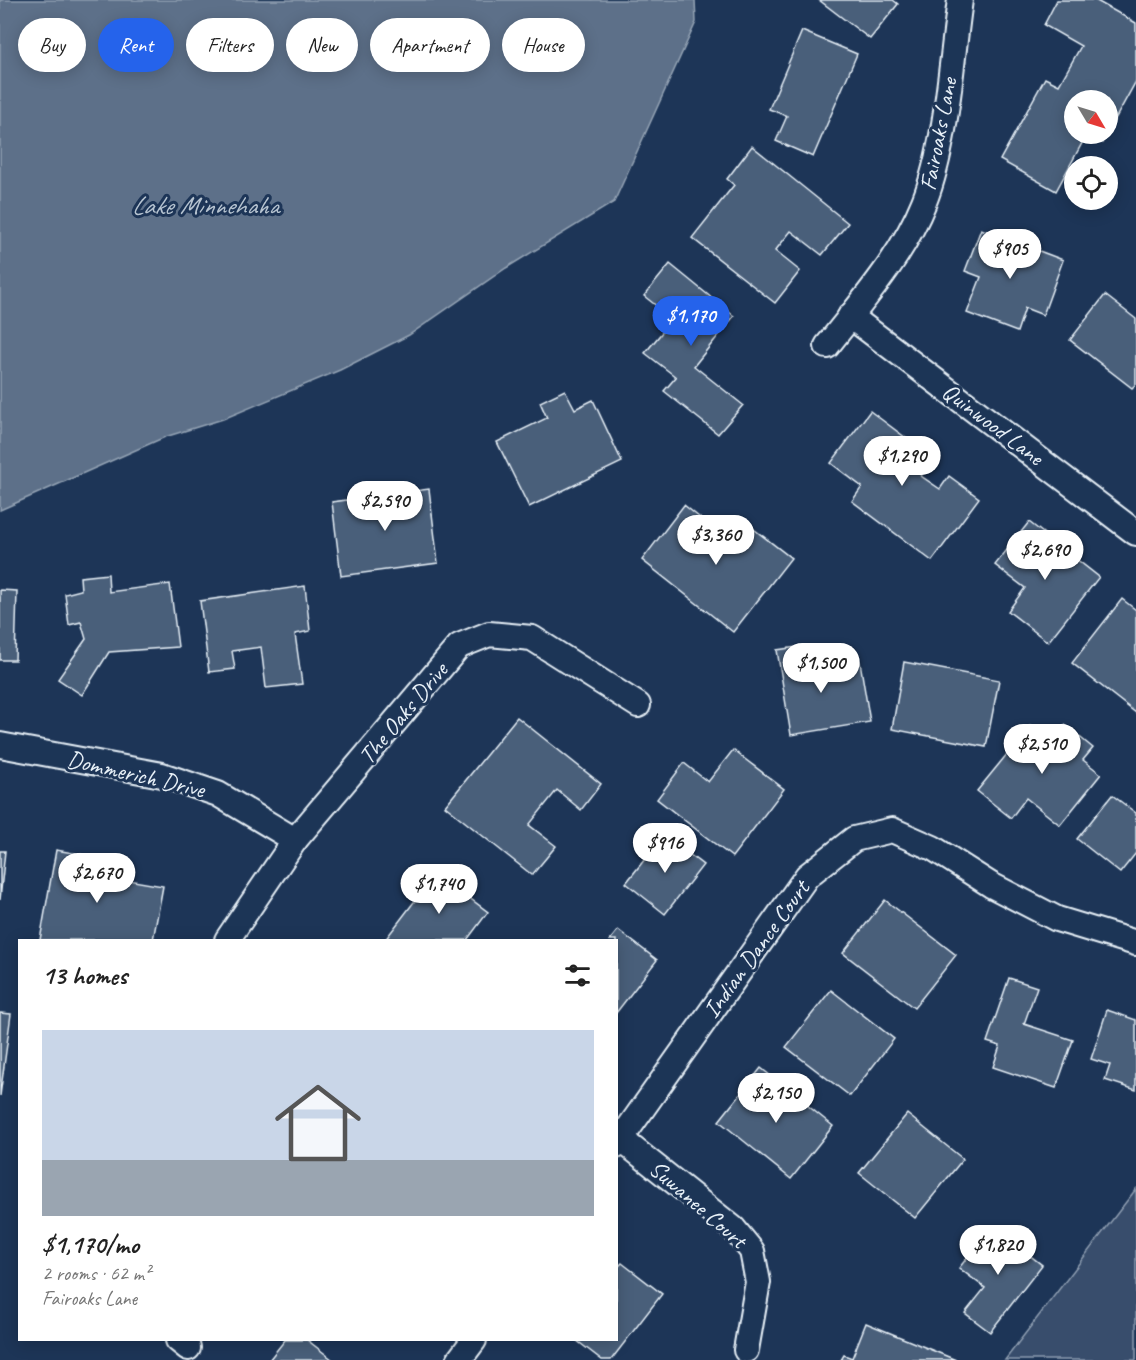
<!DOCTYPE html>
<html lang="en">
<head>
<meta charset="utf-8">
<style>
	body { margin:0; font-family:Caveat,sans-serif; background:#f2f2f2; color:#222; height:100vh; display:flex; flex-direction:column; font-size:22px; white-space:nowrap }
	* { box-sizing:border-box; margin:0 }
	p { font-size:20px; color:#767676 }
	.icon { flex:none; width:33px; height:33px; fill:none; stroke:currentColor; stroke-width:2; stroke-linecap:round; stroke-linejoin:round }
	.map { position:relative; flex:1; overflow:hidden }
	.panel { position:absolute; left:18px; top:939px; width:600px; height:402px; display:flex; flex-direction:column; background:#fff; border-radius:0px; box-shadow:0 3px 15px #0003 }
	.panel>* { flex:none }
	.banner { position:absolute; left:18px; top:18px; width:600px; height:54px; display:flex; gap:12px }
	.needle { width:39px; rotate:128deg }
	.tools { position:absolute; left:1064px; top:90px; display:grid; gap:12px }
	.tools a { display:grid; place-items:center; width:54px; height:54px; border-radius:50%; background:#fff; box-shadow:0 3px 15px #0003; font-size:30px }
	.price { position:absolute; translate:-50% -51px; padding:0 14px; border-radius:21px; background:#fff; color:#222; font-size:20px; line-height:39px; filter:drop-shadow(0 2px 3px #0008) }
	.price::after { content:''; position:absolute; left:50%; top:36px; width:18px; height:14px; margin-left:-9px; background:inherit; clip-path:polygon(0 0,100% 0,50% 100%) }
	.price.on { background:#2563eb; color:#fff }
	ul { padding:0; list-style:none }
	li { display:grid; align-content:center; gap:12px; height:318px; padding:0 24px }
	li span { display:grid; place-items:center; height:186px; border-radius:0px; color:#555 }
	li>.icon { margin-inline-start:auto }
	span .icon { width:108px; height:108px; fill:#fffc; stroke-width:1 }
	li b { font-size:26px }
	h2 { display:flex; justify-content:space-between; align-items:center; height:72px; padding:0 24px; font-size:26px }
	.pill { padding:0 21px; border-radius:27px; background:#fff; box-shadow:0 3px 15px #0003; font-size:21px; line-height:54px }
	.pill.on { background:#2563eb; color:#fff }
	.map>svg:first-child { display:block }
	.green { fill:#374d6c; stroke:#909fb2; stroke-width:1.5 }
	.water { fill:#5d7089; stroke:#95a4b5; stroke-width:1.5 }
	.building { fill:#495e7a; stroke:#e8f1f8; stroke-width:1.5; fill-rule:evenodd }
	.lines { fill:none; stroke-linecap:round; stroke-linejoin:round }
	.minor-casing { stroke:#e8f1f8; stroke-width:28 }
	.minor { stroke:#1d3557; stroke-width:24 }
	.labels { text-anchor:middle; stroke-width:6; stroke-linejoin:round; paint-order:stroke }
	.street-label { font-size:24px; fill:#e8f1f8; stroke:#1d3557 }
	.water-label { font-size:26px; font-style:italic; fill:#b7c4d1; stroke:#1d3557 }
</style>
</head>
<body>
<div class="map">
<svg width="1136" height="1360" viewBox="0 0 1136 1360">
	<rect width="100%" height="100%" fill="#1d3557"/>
	<filter id="ink" filterUnits="userSpaceOnUse"><feTurbulence type="fractalNoise" baseFrequency=".0167" numOctaves="2"/><feDisplacementMap in="SourceGraphic" scale="12" xChannelSelector="R" yChannelSelector="G"/><feConvolveMatrix kernelMatrix="1 2 1 2 8 2 1 2 1" color-interpolation-filters="sRGB"/></filter>
	<g filter="url(#ink)">
		<polygon class="green" points="1136,1189 1136,1360 1005,1360"/>
		<polygon class="water" points="0,0 695,0 696,22 614,202 506,268 409,335 340,370 223,419 165,437 0,510"/>
		<g class="building">
			<polygon points="819,0 893,0 898,4 870,39"/>
			<path d="M1057 0H1095L1136 23V81L1102 143 1087 134 1056 191 1000 160 1045 78 1059 85 1081 46 1044 25ZM1074 100H1107V134H1074Z"/>
			<polygon points="802,31 857,54 813,157 776,141 787,116 769,109"/>
			<polygon points="752,146 848,223 822,255 791,231 775,251 800,271 775,303 692,238 734,185 727,179"/>
			<polygon points="981,229 1063,260 1043,315 1025,308 1017,332 967,313 981,277 965,271"/>
			<polygon points="670,264 734,316 694,366 743,405 718,434 664,391 676,377 645,353 673,319 644,296"/>
			<polygon points="1105,295 1136,319 1136,384 1132,388 1070,340"/>
			<polygon points="565,390 575,409 593,400 622,462 529,507 497,442 547,418 540,402"/>
			<polygon points="870,411 934,459 921,476 940,489 949,476 979,498 932,561 852,501 862,487 831,463"/>
			<polygon points="429,489 438,563 341,576 332,502"/>
			<polygon points="684,505 730,542 746,523 791,558 733,632 642,560"/>
			<polygon points="1029,522 1099,577 1048,642 1008,611 1025,588 995,565"/>
			<polygon points="108,574 109,592 170,584 178,647 109,652 82,695 58,679 86,639 81,622 69,625 65,594 81,590 80,577"/>
			<polygon points="305,586 310,631 295,634 302,684 266,688 261,647 232,651 235,669 209,672 200,601"/>
			<polygon points="0,590 17,591 15,660 0,660"/>
			<polygon points="1122,599 1136,610 1136,713 1072,663"/>
			<polygon points="804,646 808,670 860,662 870,722 791,735 777,650"/>
			<polygon points="904,662 999,680 986,747 892,729"/>
			<polygon points="517,717 601,784 581,810 557,790 529,825 556,846 532,875 445,806"/>
			<polygon points="1065,725 1093,748 1083,760 1101,774 1060,825 1026,798 1011,818 977,791 1030,726 1050,743"/>
			<polygon points="733,750 784,789 732,857 657,799 684,763 708,782"/>
			<polygon points="1112,795 1136,813 1136,853 1120,873 1077,839"/>
			<polygon points="664,835 703,865 665,914 626,883"/>
			<polygon points="56,850 90,856 87,873 163,886 153,940 40,940"/>
			<polygon points="0,851 5,851 0,900"/>
			<polygon points="436,873 488,912 467,940 385,940"/>
			<polygon points="885,900 956,955 914,1008 843,953"/>
			<polygon points="618,930 657,960 616,1013 616,940 610,940"/>
			<polygon points="1009,978 1037,987 1024,1024 1073,1040 1056,1088 993,1067 1000,1046 987,1042"/>
			<polygon points="831,990 894,1039 850,1096 786,1047"/>
			<polygon points="1107,1010 1136,1020 1136,1090 1105,1080 1110,1065 1091,1059"/>
			<polygon points="0,1013 11,1014 0,1096"/>
			<polygon points="761,1068 833,1126 791,1179 719,1121"/>
			<polygon points="907,1114 963,1159 915,1218 859,1173"/>
			<polygon points="992,1226 1042,1265 990,1332 965,1313 985,1288 959,1268"/>
			<polygon points="622,1263 662,1294 611,1360 602,1360 576,1340 616,1340 616,1269"/>
			<polygon points="866,1323 956,1360 841,1360 844,1355 852,1358"/>
			<polygon points="285,1340 307,1340 333,1360 269,1360"/>
		</g>
		<g class="lines">
			<g class="minor-casing">
				<g id="minor">
					<polyline points="850,316 1136,533"/>
					<path d="M827 346C863 300 902 257 924 202 947 144 951 63 960 0"/>
					<polyline points="0,745 162,775 218,794 295,840"/>
					<polyline points="227,940 295,840 459,646 489,634 532,638 638,705"/>
					<polyline points="622,1140 734,1229 752,1251 758,1282 746,1350"/>
					<polyline points="616,1146 807,876 854,839 892,830 933,848 991,885 1057,919 1136,943"/>
					<polyline points="178,1340 188,1348"/>
					<polyline points="459,1360 474,1340"/>
				</g>
			</g>
			<use href="#minor" class="minor"/>
		</g>
	</g>
	<g class="labels">
		<g class="street-label">
			<text transform="translate(938 134) rotate(-79)" y="8">Fairoaks Lane</text>
			<text transform="translate(993 424) rotate(37)" y="8">Quinwood Lane</text>
			<text transform="translate(403 713) rotate(-50)" y="8">The Oaks Drive</text>
			<text transform="translate(136 774) rotate(13)" y="8">Dommerich Drive</text>
			<text transform="translate(756 949) rotate(-54)" y="8">Indian Dance Court</text>
			<text transform="translate(698 1204) rotate(41)" y="8">Suwanee Court</text>
		</g>
		<g class="water-label">
			<text x="205" y="214">Lake Minnehaha</text>
		</g>
	</g>
</svg>
<div class="tools">
<a><svg class="needle" viewBox="-14 -14 28 28"><path d="M0-13l5 13h-10z" fill="#e53935"/><path d="M0 13l5-13h-10z" fill="#767676"/></svg></a>
<a><svg class="icon" aria-label="locate" viewBox="0 0 24 24"><circle cx="12" cy="12" r="6"/><path d="M12 2v4M12 18v4M2 12h4M18 12h4"/></svg></a>
</div>
<b class="price" style="left:1010px;top:280px">$905</b>
<b class="price on" style="left:691px;top:347px">$1,170</b>
<b class="price" style="left:902px;top:487px">$1,290</b>
<b class="price" style="left:385px;top:532px">$2,590</b>
<b class="price" style="left:716px;top:566px">$3,360</b>
<b class="price" style="left:1045px;top:581px">$2,690</b>
<b class="price" style="left:821px;top:694px">$1,500</b>
<b class="price" style="left:1042px;top:775px">$2,510</b>
<b class="price" style="left:665px;top:874px">$916</b>
<b class="price" style="left:97px;top:904px">$2,670</b>
<b class="price" style="left:439px;top:915px">$1,740</b>
<b class="price" style="left:776px;top:1124px">$2,150</b>
<b class="price" style="left:998px;top:1276px">$1,820</b>
<div class="banner">
<a class="pill">Buy</a>
<a class="pill on">Rent</a>
<a class="pill">Filters</a>
<a class="pill">New</a>
<a class="pill">Apartment</a>
<a class="pill">House</a>
</div>
<section class="panel">
<h2>13 homes<svg class="icon" aria-label="filters" viewBox="0 0 24 24"><path d="M4 7h16M4 17h16"/><circle cx="9" cy="7" r="2"/><circle cx="15" cy="17" r="2"/></svg></h2>
<ul>
<li><span style="background:linear-gradient(#c9d6e8 70%,#9aa5b1 0)"><svg class="icon" aria-label="home" viewBox="0 0 24 24"><path d="M3 11l9-7 9 7M6 9v11h12V9"/></svg></span><div><b>$1,170/mo</b><p>2 rooms · 62 m²</p><p>Fairoaks Lane</p></div></li>
</ul>
</section>
</div>
</body>
</html>
